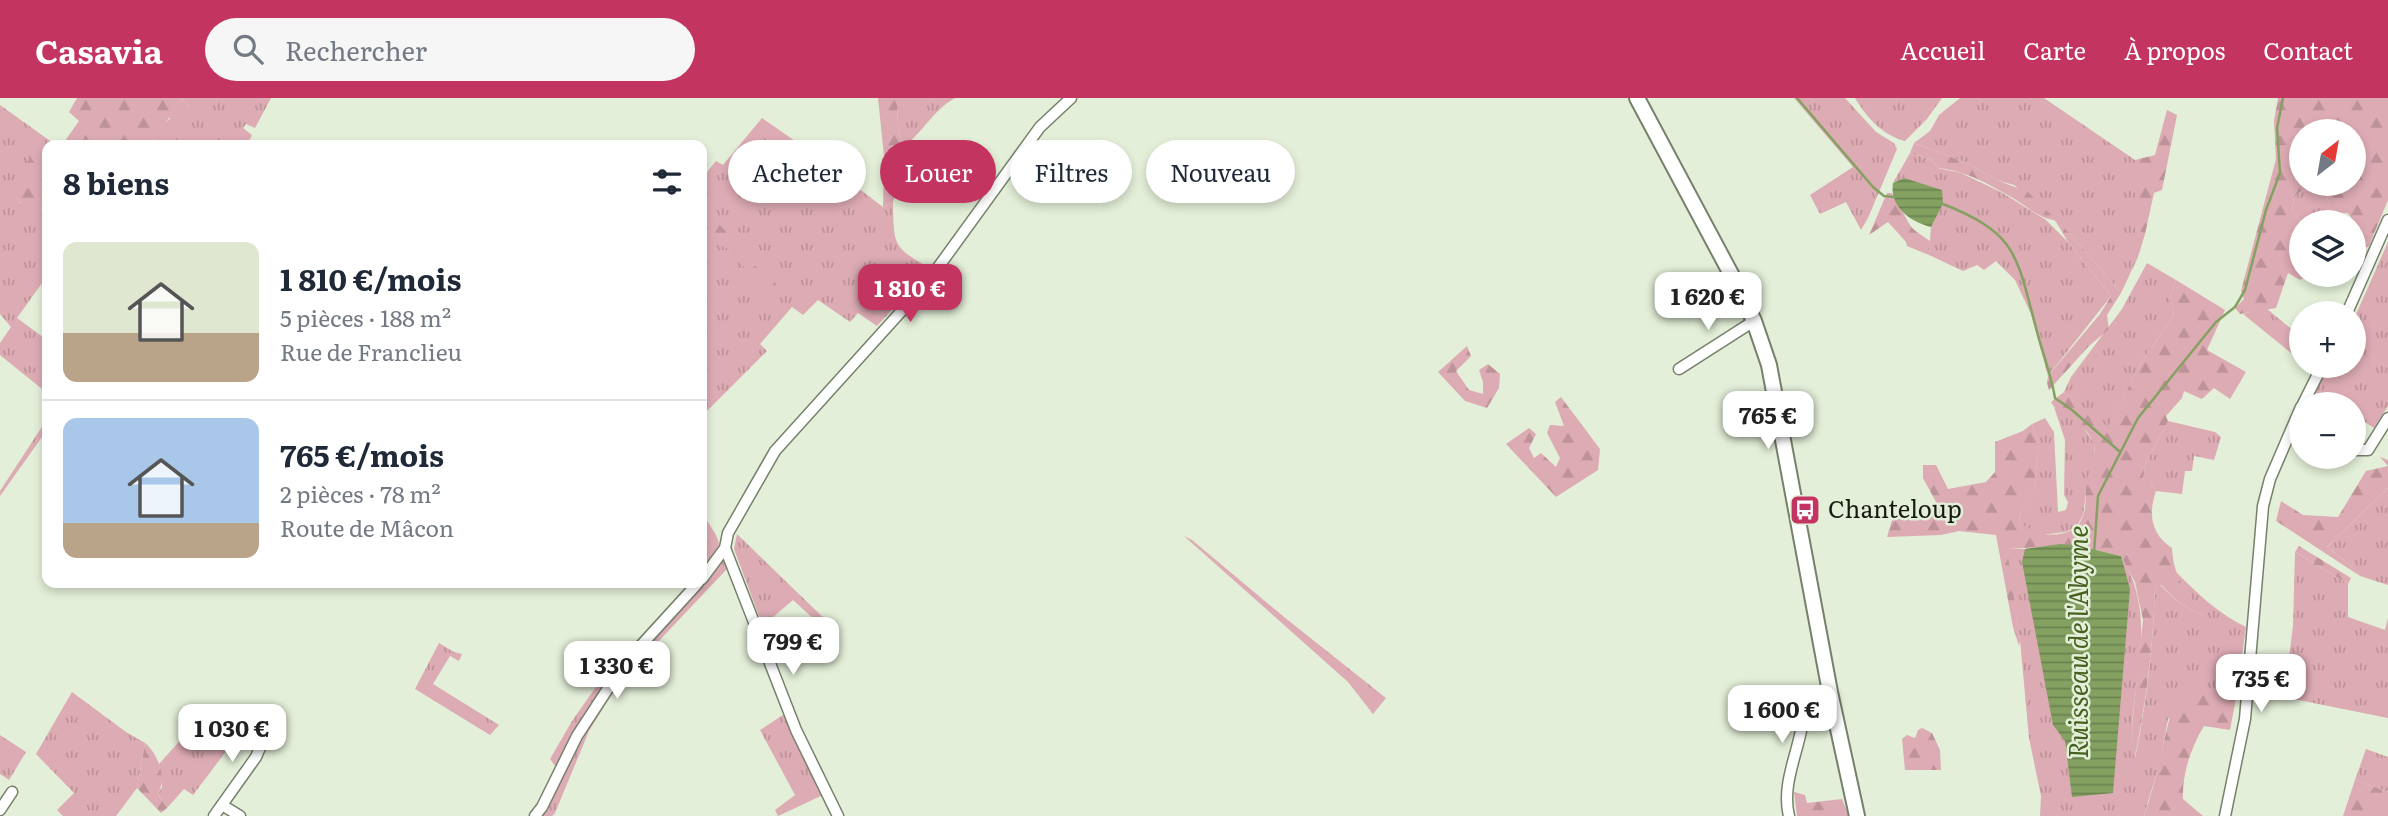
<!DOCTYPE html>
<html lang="fr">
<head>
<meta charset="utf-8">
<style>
	body { margin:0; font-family:Literata,serif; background:#f6f6f7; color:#1f2937; height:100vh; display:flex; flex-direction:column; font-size:26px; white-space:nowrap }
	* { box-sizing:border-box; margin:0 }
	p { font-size:23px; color:#747a83 }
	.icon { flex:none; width:38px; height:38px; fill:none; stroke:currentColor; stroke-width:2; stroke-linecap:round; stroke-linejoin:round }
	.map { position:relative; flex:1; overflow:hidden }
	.details { position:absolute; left:42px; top:42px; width:665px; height:448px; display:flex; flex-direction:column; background:#fff; border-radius:14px; box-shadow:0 4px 10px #0003 }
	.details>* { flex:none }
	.hud { position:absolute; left:728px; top:42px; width:665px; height:63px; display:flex; gap:14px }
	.needle { width:46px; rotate:31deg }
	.fabs { position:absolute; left:2289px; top:21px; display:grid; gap:14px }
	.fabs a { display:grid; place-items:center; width:77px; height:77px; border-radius:50%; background:#fff; box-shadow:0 4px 10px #0003; font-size:35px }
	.price { position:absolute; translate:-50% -60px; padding:0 16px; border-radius:14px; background:#fff; color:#222; font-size:23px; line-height:46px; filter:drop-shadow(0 2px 4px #0008) }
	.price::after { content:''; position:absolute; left:50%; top:42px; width:21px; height:16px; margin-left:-10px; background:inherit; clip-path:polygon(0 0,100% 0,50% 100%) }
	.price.on { background:#c33460; color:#fff }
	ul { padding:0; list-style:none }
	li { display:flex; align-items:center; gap:21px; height:175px; padding:0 21px }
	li+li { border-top:2px solid #e0e1e3 }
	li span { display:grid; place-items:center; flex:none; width:196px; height:140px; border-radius:14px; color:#555 }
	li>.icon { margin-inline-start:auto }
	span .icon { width:84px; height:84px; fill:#fffc; stroke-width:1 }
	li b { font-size:30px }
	h2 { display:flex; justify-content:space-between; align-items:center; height:84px; padding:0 21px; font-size:30px }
	.tag { padding:0 24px; border-radius:32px; background:#fff; box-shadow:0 4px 10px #0003; font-size:24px; line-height:63px }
	.tag.on { background:#c33460; color:#fff }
	header { display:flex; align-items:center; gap:42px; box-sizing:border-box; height:98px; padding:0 35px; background:#c33460; color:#fff }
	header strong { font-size:33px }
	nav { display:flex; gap:38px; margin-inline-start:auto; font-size:24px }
	.search { width:490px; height:63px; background:#f6f6f7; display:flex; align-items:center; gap:18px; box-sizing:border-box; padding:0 24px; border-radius:38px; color:#747a83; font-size:26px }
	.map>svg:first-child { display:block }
	.grass { fill:url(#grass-tufts) }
	.forest { fill:url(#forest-firs) }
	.water { fill:url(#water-rules) }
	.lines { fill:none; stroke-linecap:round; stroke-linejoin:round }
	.stream { stroke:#84a162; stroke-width:2.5 }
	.street-casing { stroke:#76806b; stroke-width:13 }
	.secondary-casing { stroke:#76806b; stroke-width:18 }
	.street { stroke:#fff; stroke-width:10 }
	.secondary { stroke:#fff; stroke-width:14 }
	.labels { text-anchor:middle; stroke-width:5; stroke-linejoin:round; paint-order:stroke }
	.poi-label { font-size:24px; fill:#171a12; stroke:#e3efd8; text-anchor:start }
	.water-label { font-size:26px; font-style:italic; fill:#46611f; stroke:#e3efd8 }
</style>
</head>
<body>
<header>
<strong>Casavia</strong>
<div class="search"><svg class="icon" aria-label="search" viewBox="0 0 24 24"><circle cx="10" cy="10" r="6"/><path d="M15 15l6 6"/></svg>Rechercher</div>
<nav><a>Accueil</a><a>Carte</a><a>À propos</a><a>Contact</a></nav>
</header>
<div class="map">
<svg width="2388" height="718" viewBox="0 0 2388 718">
	<defs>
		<pattern id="grass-tufts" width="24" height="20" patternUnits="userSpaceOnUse" patternTransform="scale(1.75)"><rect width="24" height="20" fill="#ddabb3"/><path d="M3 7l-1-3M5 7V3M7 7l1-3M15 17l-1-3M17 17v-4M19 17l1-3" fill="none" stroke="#bd9399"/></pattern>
		<pattern id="forest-firs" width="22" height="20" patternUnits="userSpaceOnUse" patternTransform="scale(1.75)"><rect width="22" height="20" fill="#ddabb3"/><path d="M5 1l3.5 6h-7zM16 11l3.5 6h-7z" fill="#bd9399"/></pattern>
		<pattern id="water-rules" width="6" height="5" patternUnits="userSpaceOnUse" patternTransform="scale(1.75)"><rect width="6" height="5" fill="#84a162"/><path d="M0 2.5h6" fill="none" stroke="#6b824f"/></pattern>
	</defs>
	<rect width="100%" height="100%" fill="#e3efd8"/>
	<g class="grass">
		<path d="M180 0H271L255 30 246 26 243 30 252 37 247 47H152C156 29 173 17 189 8Z"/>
		<path d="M898 0H955C933 12 922 36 903 49L897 25Z"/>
		<polygon points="1794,0 1845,0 1876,34 1894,45 1897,51 1868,120 1861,132 1846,104 1820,116 1810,97 1853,69"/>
		<path d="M1855 0H1942L1927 21 1905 43C1882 37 1867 20 1855 0Z"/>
		<polygon points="1960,0 2044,0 2135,62 2135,130 2145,136 2138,159 2121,195 2072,138 2014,87 1999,83 1967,65 1914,45 1930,33 1939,17"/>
		<polygon points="0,7 53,45 47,47 47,51 42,56 19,104 47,124 47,178 17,220 47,242 47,295 0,257 0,245 11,229 0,216"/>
		<path d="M762 20 808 52 883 109 893 105C894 147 892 149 930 170L877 228 858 215 850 224 818 202 803 217 792 209 760 246 767 253 702 318V80L716 63 723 67Z"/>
		<polygon points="1910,55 1932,62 1938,70 1961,75 2001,94 2046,122 2068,144 2111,198 2048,278 2031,216 2015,182 1996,163 1984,172 1977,167 1963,173 1929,157 1931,129 1943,106 1904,80 1893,85"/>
		<polygon points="2311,86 2323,86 2332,116 2331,124 2301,123 2292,113 2294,99"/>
		<polygon points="2388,144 2388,308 2374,330 2354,317 2354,306 2335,306 2315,294 2330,268 2354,268 2354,221"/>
		<polygon points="2147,165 2176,182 2170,197 2174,217 2141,265 2108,330 2064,294 2071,279 2122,211"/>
		<polygon points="2266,210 2301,239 2301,263 2243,216"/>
		<polygon points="2054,309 2079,323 2094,345 2095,360 2088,380 2083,417 2077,428 2066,434 2039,437 2025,430 2019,422 2021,413 2034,391 2039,346 2032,326 2045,320 2054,334 2058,414 2066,412 2068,404 2064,397 2065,342"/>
		<polygon points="47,321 47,332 0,398 0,393"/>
		<polygon points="2168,323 2215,334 2221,339 2214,362 2194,358 2192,373 2185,373 2182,396 2156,393 2150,383 2143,383 2145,367"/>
		<polygon points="2388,390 2388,487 2360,478 2348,465 2327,449"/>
		<path d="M704 418C723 448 725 445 702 472V428Z"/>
		<polygon points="737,436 834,530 829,535 793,502 765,526 759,518 734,451"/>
		<polygon points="1184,438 1192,442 1284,519 1386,600 1373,616 1348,584"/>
		<path d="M2040 449 2121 458C2155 513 2137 567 2132 627 2132 638 2134 649 2135 660 2147 604 2153 547 2155 490L2160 487 2179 505 2205 518 2184 491 2173 471C2196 494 2217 515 2246 529L2236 600 2214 592 2168 621 2160 663 2144 718H2040L2041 698 2029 640 2020 542 2006 451H2025Z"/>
		<polygon points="2295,454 2348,486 2348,519 2385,532 2388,520 2388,620 2284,599 2293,528"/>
		<polygon points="724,457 728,470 619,585 589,633 555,715 552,718 542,718 580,639 628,567 707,481"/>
		<polygon points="439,545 454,554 462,556 459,563 450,558 433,586 499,627 490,637 415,591"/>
		<path d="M626 546H635C604 584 578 626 556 669L550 661 572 623Z"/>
		<polygon points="72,594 126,634 145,645 137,690 116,718 63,718 57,712 74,695 36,656"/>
		<polygon points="786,615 792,636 823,697 778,718 775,712 795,697 760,632"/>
		<polygon points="194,627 227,652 193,697 184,691 167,710 158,696 162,689 159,666"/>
		<polygon points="0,637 26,654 9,682 0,676"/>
		<polygon points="2366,651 2388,659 2388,694 2355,682"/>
	</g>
	<g class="forest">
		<polygon points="77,0 180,0 189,8 188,19 169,20 153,42 152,47 62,47 79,23 69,14"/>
		<polygon points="878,0 898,0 897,25 903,49 893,105 883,109 884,58"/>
		<polygon points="2278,0 2388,0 2388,102 2369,148 2360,153 2354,124 2348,115 2332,116 2323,86 2354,86 2354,33 2301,33 2301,86 2311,86 2294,99 2292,113 2301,123 2309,124 2301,124 2301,177 2308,177 2300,182 2288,175 2276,210 2240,216 2235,210 2244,201 2241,193 2276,61 2274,23"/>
		<polygon points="2167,12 2177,17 2162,92 2154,95 2145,136 2135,130 2135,62 2155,57"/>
		<path d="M1914 45 1967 65 1999 83 2028 94 2072 138 2121 195 2107 217 2109 231 2089 248 2049 292 2047 285 2048 278 2100 216 2111 198 2068 144 2055 122C2040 121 2028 109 2016 102 1993 88 1964 72 1938 70L1932 62 1910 55Z"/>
		<path d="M47 51V124C39 119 24 111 19 103 9 86 24 68 34 56H42Z"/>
		<path d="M1887 95H1892C1894 103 1899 107 1903 114 1912 133 1913 131 1930 143L1929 157 1907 148 1906 144 1888 124 1869 137Z"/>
		<polygon points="710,123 718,125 731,139 731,145 735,152 773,182 779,191 771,196 764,191 726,149 716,146"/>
		<path d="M2176 182 2225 212 2207 252 2246 274 2230 301 2214 290 2202 301 2184 293 2182 300 2166 318 2168 323 2145 367 2143 383H2150L2156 393C2148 416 2151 436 2172 450 2174 483 2187 495 2207 519L2179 505 2161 487 2155 490C2153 549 2146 606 2134 663L2132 629 2143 522 2135 484 2121 458 2075 447 2007 451 2020 542 2019 548 2013 529 1996 437 1959 433 1941 437 1887 439 1893 419 1924 418 1936 404 1923 380V367H1936L1948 391 1986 384 1995 374V344L2023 333 2032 326 2039 346 2034 392 2021 413 2019 422C2031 438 2062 442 2077 428 2080 425 2081 422 2083 418 2087 407 2085 393 2087 381 2090 369 2098 357 2093 344 2084 321 2059 319 2051 304L2064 294 2108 329 2141 265 2174 217 2170 197Z"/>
		<polygon points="1467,248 1471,258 1456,273 1469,292 1483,296 1483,284 1479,272 1488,266 1500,276 1499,290 1487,310 1465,303 1438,274"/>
		<polygon points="1561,299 1600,351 1598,372 1556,399 1506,346 1529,330 1536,336 1529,350 1534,360 1541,355 1556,369 1560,360 1547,335 1550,327 1564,328 1555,304"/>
		<polygon points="2380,359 2388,362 2388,390 2327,449 2348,465 2360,478 2276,423 2281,403 2303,417 2338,419 2366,373 2388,368"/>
		<polygon points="2299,448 2351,480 2348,486 2295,454"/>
		<path d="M2178 591 2214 592 2236 600 2230 632 2204 628C2191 649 2182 676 2183 701L2203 718H2144C2159 676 2164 633 2178 591Z"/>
		<polygon points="1922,630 1932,635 1940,652 1941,672 1905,672 1902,641 1907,637 1915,640 1918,632"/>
		<path d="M145 645C158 656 167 679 158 696L167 710 161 715 137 690Z"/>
		<polygon points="2355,682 2388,694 2388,718 2343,718"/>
		<polygon points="1794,694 1805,697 1807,705 1842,701 1849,718 1797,718"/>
	</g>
	<g class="water">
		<path d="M1904 80 1942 92 1943 106 1931 129C1910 124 1889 108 1893 85Z"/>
		<polygon points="2060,446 2075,447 2121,458 2130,491 2113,695 2072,699 2065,643 2053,627 2022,464 2025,451"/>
	</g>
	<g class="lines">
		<g class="stream">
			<polyline points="1797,0 1873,89 1884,98 1895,99"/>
			<path d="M1943 106C2016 135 2016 155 2035 226 2041 251 2051 275 2055 300L2072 312 2119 353"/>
			<polyline points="2094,455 2098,398 2138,320 2216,224 2235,209 2245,192 2266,112 2280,75 2277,30 2283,0"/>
		</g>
		<g class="street-casing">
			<g id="street">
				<polyline points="2347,215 2388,122"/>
				<polyline points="1679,271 1754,223"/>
				<polyline points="2303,306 2322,268"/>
				<polyline points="2354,352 2368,352 2388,320"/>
				<polyline points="725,450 796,632 838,718"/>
				<polyline points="702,481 725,450 728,435 775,353 926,186 1040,29 1071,0"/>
				<polyline points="222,707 240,718"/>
				<polyline points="0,712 12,694"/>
				<polyline points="214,718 256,659 265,638"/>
				<polyline points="535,718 542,709 577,638 624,566 698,485"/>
				<path d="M1789 718C1781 686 1799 653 1803 622L1833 609"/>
				<polyline points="2225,718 2245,621 2263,408 2270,381 2301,309"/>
			</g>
		</g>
		<g class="secondary-casing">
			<polyline id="secondary" points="1637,0 1739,191 1754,223 1769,267 1830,594 1857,718"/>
		</g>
		<use href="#street" class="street"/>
		<use href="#secondary" class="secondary"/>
	</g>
	<defs>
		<g id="bus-square" transform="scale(1.575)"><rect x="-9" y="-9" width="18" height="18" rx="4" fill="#c33460" stroke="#e3efd8"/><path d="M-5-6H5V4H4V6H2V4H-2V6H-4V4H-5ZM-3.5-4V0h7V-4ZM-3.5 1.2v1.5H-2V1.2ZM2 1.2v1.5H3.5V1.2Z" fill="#fff"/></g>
	</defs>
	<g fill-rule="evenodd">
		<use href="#bus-square" x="1805" y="412"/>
	</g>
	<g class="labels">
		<g class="poi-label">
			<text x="1828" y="420">Chanteloup</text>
		</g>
		<g class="water-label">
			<text transform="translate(2079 544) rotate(-90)" y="9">Ruisseau de l'Abyme</text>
		</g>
	</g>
</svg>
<div class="fabs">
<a><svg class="needle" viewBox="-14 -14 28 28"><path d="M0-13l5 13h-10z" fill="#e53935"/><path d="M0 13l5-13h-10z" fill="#747a83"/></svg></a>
<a><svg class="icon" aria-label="layers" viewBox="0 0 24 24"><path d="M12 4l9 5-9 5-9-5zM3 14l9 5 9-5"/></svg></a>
<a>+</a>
<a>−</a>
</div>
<b class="price on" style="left:910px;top:226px">1 810 €</b>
<b class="price" style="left:1708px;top:234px">1 620 €</b>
<b class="price" style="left:1768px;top:353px">765 €</b>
<b class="price" style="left:793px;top:579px">799 €</b>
<b class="price" style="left:617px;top:603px">1 330 €</b>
<b class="price" style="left:2261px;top:616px">735 €</b>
<b class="price" style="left:1782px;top:647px">1 600 €</b>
<b class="price" style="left:232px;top:666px">1 030 €</b>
<div class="hud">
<a class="tag">Acheter</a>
<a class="tag on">Louer</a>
<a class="tag">Filtres</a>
<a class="tag">Nouveau</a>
</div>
<section class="details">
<h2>8 biens<svg class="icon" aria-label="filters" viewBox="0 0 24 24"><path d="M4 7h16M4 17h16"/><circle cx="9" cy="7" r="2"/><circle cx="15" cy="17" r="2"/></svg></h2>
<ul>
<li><span style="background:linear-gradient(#dfe7d0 65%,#b9a48a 0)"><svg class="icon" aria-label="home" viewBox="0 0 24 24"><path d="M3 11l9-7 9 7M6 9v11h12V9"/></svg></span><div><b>1 810 €/mois</b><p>5 pièces · 188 m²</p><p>Rue de Franclieu</p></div></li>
<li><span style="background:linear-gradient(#a9c7e8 75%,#b9a48a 0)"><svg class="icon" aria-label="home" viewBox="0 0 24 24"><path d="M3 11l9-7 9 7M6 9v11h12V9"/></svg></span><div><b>765 €/mois</b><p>2 pièces · 78 m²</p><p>Route de Mâcon</p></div></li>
</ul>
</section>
</div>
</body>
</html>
